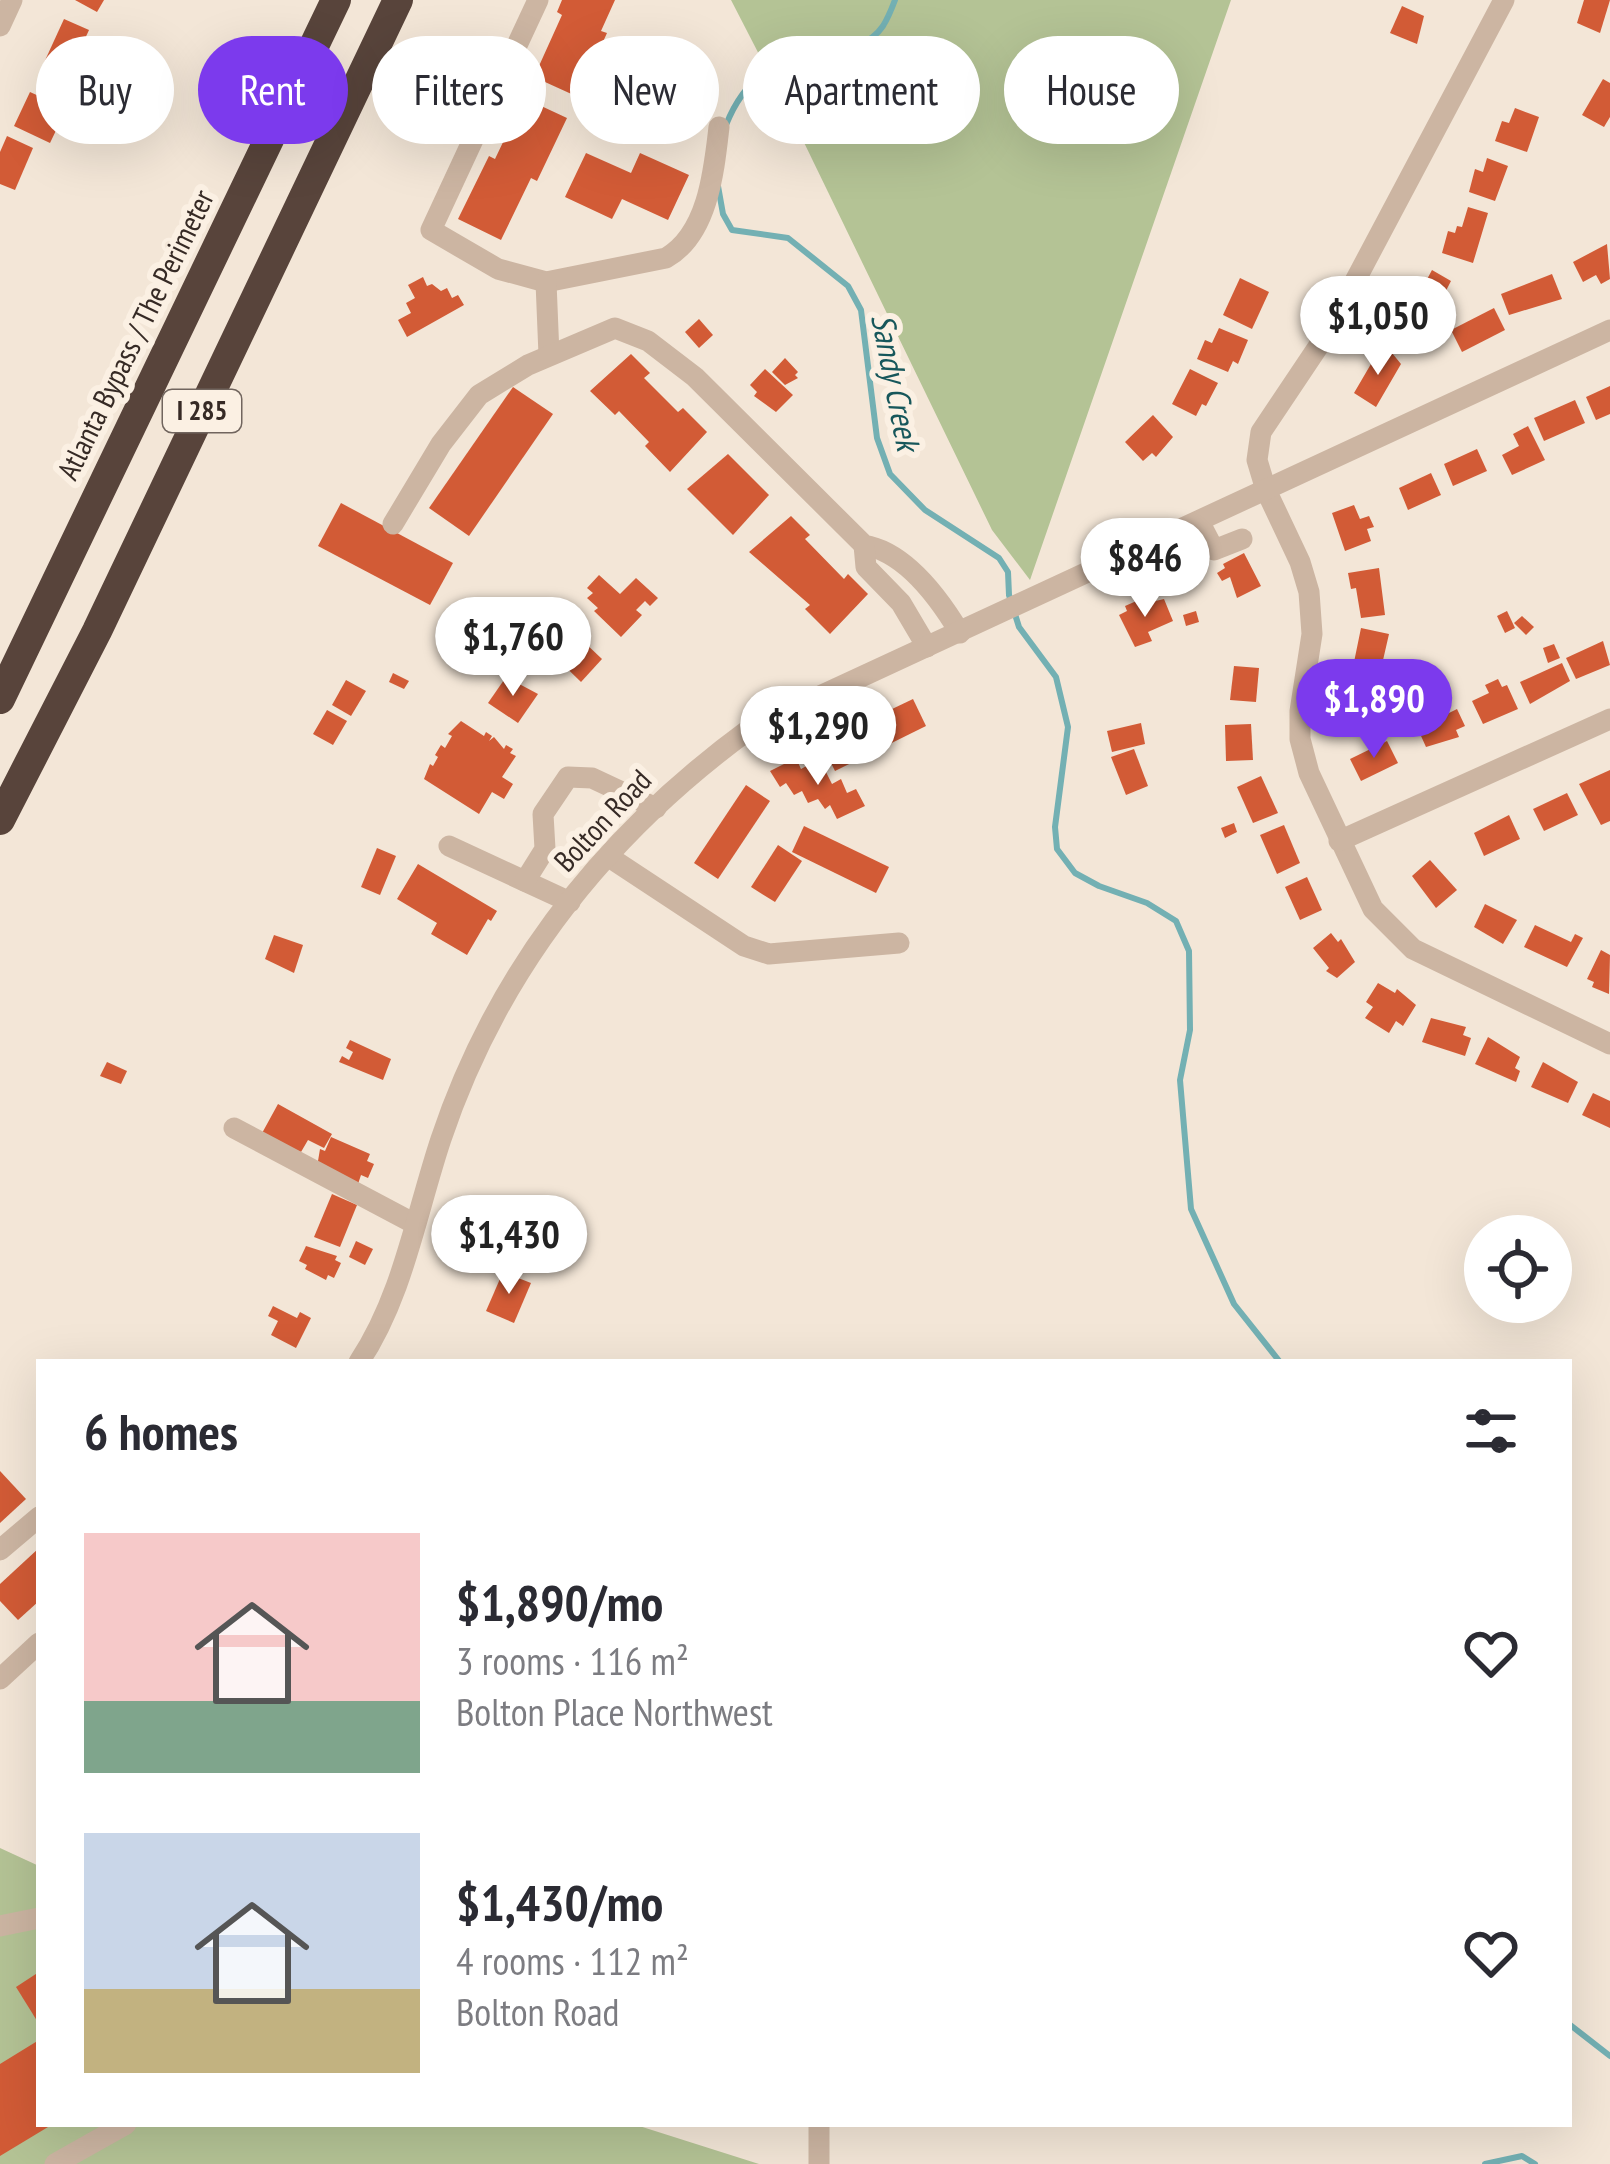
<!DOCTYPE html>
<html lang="en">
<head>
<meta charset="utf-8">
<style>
	body { margin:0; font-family:"PT Sans Narrow",sans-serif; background:#f7f7f7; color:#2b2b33; height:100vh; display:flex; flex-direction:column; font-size:45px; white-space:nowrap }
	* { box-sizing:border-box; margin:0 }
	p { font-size:39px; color:#7c7c81 }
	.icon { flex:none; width:66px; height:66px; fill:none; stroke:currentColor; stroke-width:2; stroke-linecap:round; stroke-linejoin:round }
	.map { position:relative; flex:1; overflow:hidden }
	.sheet { position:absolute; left:36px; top:1359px; width:1536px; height:768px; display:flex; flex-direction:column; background:#fff; border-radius:0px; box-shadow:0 12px 48px #0002 }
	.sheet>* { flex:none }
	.banner { position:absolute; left:36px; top:36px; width:1539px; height:108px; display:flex; gap:24px }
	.tools { position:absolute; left:1464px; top:1215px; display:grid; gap:24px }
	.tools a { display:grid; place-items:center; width:108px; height:108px; border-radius:50%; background:#fff; box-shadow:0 12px 48px #0002; font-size:60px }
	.price { position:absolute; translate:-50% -102px; padding:0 27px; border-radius:42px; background:#fff; color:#222; font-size:39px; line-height:78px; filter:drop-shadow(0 3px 6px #0008) }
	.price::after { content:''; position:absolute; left:50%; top:72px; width:36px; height:27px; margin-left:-18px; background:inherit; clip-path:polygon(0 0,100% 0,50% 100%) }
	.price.on { background:#7c3aed; color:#fff }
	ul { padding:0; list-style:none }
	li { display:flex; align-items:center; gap:36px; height:300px; padding:0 48px }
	li span { display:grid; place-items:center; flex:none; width:336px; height:240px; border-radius:0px; color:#555 }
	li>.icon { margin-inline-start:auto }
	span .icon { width:144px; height:144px; fill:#fffc; stroke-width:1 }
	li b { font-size:51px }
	h2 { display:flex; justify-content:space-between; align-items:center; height:144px; padding:0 48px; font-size:51px }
	.chip { padding:0 42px; border-radius:54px; background:#fff; box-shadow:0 12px 48px #0002; font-size:42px; line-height:108px }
	.chip.on { background:#7c3aed; color:#fff }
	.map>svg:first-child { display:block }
	.green { fill:#b4c395 }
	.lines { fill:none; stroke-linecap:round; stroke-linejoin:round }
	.stream { stroke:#73b0b3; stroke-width:6 }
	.building { fill:#d25b36 }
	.minor { stroke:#ccb5a2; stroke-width:21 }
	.highway { stroke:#58443b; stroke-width:30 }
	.labels { text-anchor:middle; stroke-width:12; stroke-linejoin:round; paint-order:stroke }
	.shield { fill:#fbf0e3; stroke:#71655e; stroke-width:3 }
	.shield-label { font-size:27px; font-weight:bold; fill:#362a25 }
	.street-label { font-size:30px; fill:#362a25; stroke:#fbf0e3 }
	.water-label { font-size:33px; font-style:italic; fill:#17575b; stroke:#fbf0e3 }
</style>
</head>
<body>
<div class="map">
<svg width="1610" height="2164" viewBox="0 0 1610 2164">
	<rect width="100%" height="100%" fill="#f3e6d7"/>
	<g class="green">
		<polygon points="731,0 1231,0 1030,580 992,530 796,126"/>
		<polygon points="0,1848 39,1866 39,2124 633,2124 759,2164 0,2164"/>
	</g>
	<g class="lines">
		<g class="stream">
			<path d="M726 125C766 24 850 75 883 26 888 18 892 8 895 0"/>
			<polyline points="718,186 723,214 732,230 788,238 848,286 861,310 877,438 890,474 925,510 999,558 1008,572 1009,595 1019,627 1056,677 1068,727 1055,827 1057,849 1075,873 1099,886 1147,903 1176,921 1189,951 1190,1030 1180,1080 1191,1209 1234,1304 1280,1362"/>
			<polyline points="1569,2024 1610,2056"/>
			<polyline points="1485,2164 1522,2156 1535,2164"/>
		</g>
	</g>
	<g class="building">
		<polygon points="75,0 104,0 97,12"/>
		<polygon points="562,0 615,0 601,31 607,33 578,97 534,77 562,15 557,12"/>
		<polygon points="1584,0 1610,0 1600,33 1577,23"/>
		<polygon points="1402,6 1424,16 1417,44 1390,33"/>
		<polygon points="64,19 89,30 67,78 42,67"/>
		<polygon points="664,51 708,71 679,136 635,116"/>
		<polygon points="1603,79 1610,83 1610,117 1604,127 1582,115"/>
		<polygon points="30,92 52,102 47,111 62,118 50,143 14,126"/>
		<polygon points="524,98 567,118 537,181 531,178 501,240 458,219 489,156 495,159"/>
		<polygon points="1515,108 1539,117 1527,152 1495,141 1502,121 1509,123"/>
		<polygon points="7,136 33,148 15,190 0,184 0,152"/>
		<polygon points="586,153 631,173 640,153 689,175 668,220 622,199 612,219 565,197"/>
		<polygon points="1487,158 1508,166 1495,201 1469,192 1475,169 1483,172"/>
		<polygon points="1468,207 1488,213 1473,263 1442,253 1448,231 1455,233 1457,226 1462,227"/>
		<polygon points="1607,244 1610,279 1601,284 1596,275 1583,282 1573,262"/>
		<polygon points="1432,270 1451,281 1435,312 1411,299 1418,279 1425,283"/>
		<polygon points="1552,274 1562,299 1509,315 1501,294"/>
		<polygon points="423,277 427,286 432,284 441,291 447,288 452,298 458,295 464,305 407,337 398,320 411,313 406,303 415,298 408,285"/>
		<polygon points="1240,278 1269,292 1252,329 1223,315"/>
		<polygon points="1494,308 1505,330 1462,352 1451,330"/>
		<polygon points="699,319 713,335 699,348 685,332"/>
		<polygon points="1219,328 1248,340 1238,364 1233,361 1228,372 1197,359 1205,340 1212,343"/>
		<polygon points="1378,352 1389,358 1392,353 1401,364 1376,407 1354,393"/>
		<polygon points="631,354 650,373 644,378 678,412 683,408 707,432 670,472 645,446 649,442 619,411 615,415 590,391"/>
		<polygon points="785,358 798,372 795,375 798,378 785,385 772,372"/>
		<polygon points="765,369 793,395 776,412 754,396 757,392 750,385"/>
		<polygon points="1190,369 1218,383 1206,406 1202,404 1196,416 1172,404"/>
		<polygon points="1610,386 1610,414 1596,420 1586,397"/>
		<polygon points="513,387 553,414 469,536 429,508"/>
		<polygon points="1575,400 1585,423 1544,441 1534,418"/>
		<polygon points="1153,415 1173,437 1156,457 1152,453 1143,461 1125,442"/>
		<polygon points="1528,426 1545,460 1512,475 1502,455 1519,446 1513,434"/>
		<polygon points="1477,449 1487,471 1453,486 1444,464"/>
		<polygon points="728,454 769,495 733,535 687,489"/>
		<polygon points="1431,473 1441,495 1408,510 1399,488"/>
		<polygon points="341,503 453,563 430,605 318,546"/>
		<polygon points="1354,505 1360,519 1369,516 1374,527 1367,529 1371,541 1345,551 1332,513"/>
		<polygon points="791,516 810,535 805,539 844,579 848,574 868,594 830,634 805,609 810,605 749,552"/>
		<polygon points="1244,553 1261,586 1237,598 1230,577 1222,581 1217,573 1225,568 1223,564"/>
		<polygon points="1379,568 1385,615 1361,618 1356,588 1351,589 1348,573"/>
		<polygon points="599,575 620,594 636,578 658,598 650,606 645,601 636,610 642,615 621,637 594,611 598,608 587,598 593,593 587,588"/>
		<polygon points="1141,599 1143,604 1164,599 1173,621 1148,632 1152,641 1135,647 1119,615 1127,611 1125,606"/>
		<polygon points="1196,611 1199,622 1186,626 1183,615"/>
		<polygon points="1507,611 1515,628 1505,633 1497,616"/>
		<polygon points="1522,616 1534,627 1526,635 1514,623"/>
		<polygon points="565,624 602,659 581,682 544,646"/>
		<polygon points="1361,628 1389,634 1378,682 1358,677 1360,668 1353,667"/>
		<polygon points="1603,641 1610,665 1576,679 1566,658"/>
		<polygon points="1554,644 1560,658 1548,663 1543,648"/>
		<polygon points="1562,663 1570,681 1530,704 1520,682"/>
		<polygon points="1234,666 1259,668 1256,702 1230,700"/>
		<polygon points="393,673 409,681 404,689 389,682"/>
		<polygon points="506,677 538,694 518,723 488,703"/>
		<polygon points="1498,679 1502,687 1507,685 1518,709 1483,724 1472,701 1489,693 1485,685"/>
		<polygon points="346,680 366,691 351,716 332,705"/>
		<polygon points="913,699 926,726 835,771 821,743"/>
		<polygon points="1419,702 1424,711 1444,702 1451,707 1447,709 1449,713 1457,709 1465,726 1456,730 1459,737 1426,747 1412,716 1416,715 1411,705"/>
		<polygon points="327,710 347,721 333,745 313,734"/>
		<polygon points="461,721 484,736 486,732 492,736 489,741 494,737 504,749 506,745 513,749 510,753 516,756 502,777 513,784 504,799 492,792 479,814 424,779 430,764 433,766 438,757 435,755 441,745 445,748 452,736 448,734"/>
		<polygon points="1141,723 1145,744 1112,752 1107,731"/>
		<polygon points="1251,724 1253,760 1226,761 1225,725"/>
		<polygon points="1387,741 1398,763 1361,781 1350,759"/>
		<polygon points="1134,749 1148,786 1126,795 1111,757"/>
		<polygon points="796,758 801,769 810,764 817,777 826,772 832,784 841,779 847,793 856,789 865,806 837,819 830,805 825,809 818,799 808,803 802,791 794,795 786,783 780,787 770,771"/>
		<polygon points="1610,770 1610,821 1601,825 1579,784"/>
		<polygon points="1261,776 1278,813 1253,823 1237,787"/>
		<polygon points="746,785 770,801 718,879 694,863"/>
		<polygon points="1567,793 1578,815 1544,831 1533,809"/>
		<polygon points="1509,815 1520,839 1484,856 1474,833"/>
		<polygon points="1234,823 1237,832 1225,838 1221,828"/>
		<polygon points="1284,825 1300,863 1277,874 1260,835"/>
		<polygon points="804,826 889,867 876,893 792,852"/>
		<polygon points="778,845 802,861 775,902 751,887"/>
		<polygon points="377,848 396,856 380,895 361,887"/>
		<polygon points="1430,860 1457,890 1436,908 1412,876"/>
		<polygon points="418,864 497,911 491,921 488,919 467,955 431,934 437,923 397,899"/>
		<polygon points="1307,877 1322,910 1300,920 1285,887"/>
		<polygon points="1485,904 1517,920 1503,944 1474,927"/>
		<polygon points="1535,925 1571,942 1575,934 1583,938 1567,967 1524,947"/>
		<polygon points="1331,933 1338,942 1341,939 1355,962 1337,978 1326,971 1329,968 1313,948"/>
		<polygon points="274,935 303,945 294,973 265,959"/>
		<polygon points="1601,950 1610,955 1609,994 1592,987 1594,982 1587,979"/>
		<polygon points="1378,983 1395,993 1397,989 1416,1005 1403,1026 1396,1021 1389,1033 1365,1018 1373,1007 1366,1002"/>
		<polygon points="1431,1018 1466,1027 1463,1035 1471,1038 1465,1056 1422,1042"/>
		<polygon points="1488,1037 1520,1057 1515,1068 1520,1071 1516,1082 1475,1064"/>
		<polygon points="350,1040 391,1059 383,1080 339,1062 342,1056 349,1060 353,1052 346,1048"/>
		<polygon points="107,1062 127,1071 121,1084 100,1076"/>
		<polygon points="1543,1062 1578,1082 1568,1103 1531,1087"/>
		<polygon points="1593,1093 1610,1101 1610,1128 1582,1115"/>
		<polygon points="278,1104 332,1134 324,1148 308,1140 301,1152 261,1135"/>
		<polygon points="331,1137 370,1154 367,1161 374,1164 368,1178 361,1175 358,1184 317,1167 320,1149 325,1151"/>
		<polygon points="332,1194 357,1205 340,1247 314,1237"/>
		<polygon points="356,1241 373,1249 365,1265 349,1257"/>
		<polygon points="306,1246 337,1256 335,1260 341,1263 334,1278 328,1275 326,1280 305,1269 307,1265 299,1261"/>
		<polygon points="503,1272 531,1283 514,1323 486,1311"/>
		<polygon points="273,1306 297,1318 300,1312 311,1318 296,1348 271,1335 278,1321 268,1316"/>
		<polygon points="0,1471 26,1499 0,1523"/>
		<polygon points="39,1548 39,1601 18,1620 0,1601 0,1584"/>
		<polygon points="39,1972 39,2024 16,1987"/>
		<polygon points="39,2040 39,2124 53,2124 0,2156 0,2064"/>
	</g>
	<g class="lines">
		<g class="minor">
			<path d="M538 0 431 230 498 269 546 282 666 258C708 234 714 171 719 127"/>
			<polyline points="1504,0 1328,332 1261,432 1257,460 1266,490 1300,562 1309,592 1312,634 1300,711 1300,739 1309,773 1373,909 1413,949 1610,1044"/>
			<polyline points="0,26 12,0"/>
			<polyline points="546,282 549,355"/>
			<polyline points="1199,521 1214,550 1242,539"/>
			<path d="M393 524 441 444 479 395 528 365 615 328 648 341 695 377 864 545C906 552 939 598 960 633"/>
			<polyline points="864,545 866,567 901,603 927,647"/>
			<polyline points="1339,841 1610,719"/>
			<polyline points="449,846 570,902"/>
			<polyline points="609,857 744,946 769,954 899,943"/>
			<polyline points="525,881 545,849 543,814 568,777 592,778 656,808"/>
			<polyline points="234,1128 415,1224"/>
			<path d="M359 1362C403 1296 416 1214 441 1139 498 969 607 833 751 728L1610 330"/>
			<polyline points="0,1550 39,1517"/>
			<polyline points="0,1679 39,1643"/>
			<polyline points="0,1926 39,1918"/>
			<polyline points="55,2164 126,2124"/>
			<polyline points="819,2164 819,2124"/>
		</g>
		<g class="highway">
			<polyline points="0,699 336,0"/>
			<polyline points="0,820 97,631 398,0"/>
		</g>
	</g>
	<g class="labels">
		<rect class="shield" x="163" y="390" width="78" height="42" rx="9"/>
		<g class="shield-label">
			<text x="202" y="420">I 285</text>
		</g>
		<g class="street-label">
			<text transform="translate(136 335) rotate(-64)" y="10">Atlanta Bypass / The Perimeter</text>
			<text transform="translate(603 821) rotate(-47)" y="10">Bolton Road</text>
		</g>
		<g class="water-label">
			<text transform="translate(896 382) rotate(79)" y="12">Sandy Creek</text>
		</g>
	</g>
</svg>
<div class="tools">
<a><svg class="icon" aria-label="locate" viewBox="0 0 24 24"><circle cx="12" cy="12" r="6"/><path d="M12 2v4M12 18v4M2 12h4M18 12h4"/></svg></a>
</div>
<b class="price" style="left:1378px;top:378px">$1,050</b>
<b class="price" style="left:1145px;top:620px">$846</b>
<b class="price" style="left:513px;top:699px">$1,760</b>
<b class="price on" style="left:1374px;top:761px">$1,890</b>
<b class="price" style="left:818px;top:788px">$1,290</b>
<b class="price" style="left:509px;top:1297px">$1,430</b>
<div class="banner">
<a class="chip">Buy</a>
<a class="chip on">Rent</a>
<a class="chip">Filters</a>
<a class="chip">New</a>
<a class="chip">Apartment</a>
<a class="chip">House</a>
</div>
<section class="sheet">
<h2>6 homes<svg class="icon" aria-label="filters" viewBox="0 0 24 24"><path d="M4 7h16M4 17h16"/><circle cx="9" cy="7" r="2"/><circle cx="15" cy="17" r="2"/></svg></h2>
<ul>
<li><span style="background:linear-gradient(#f6c9c9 70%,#7fa58c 0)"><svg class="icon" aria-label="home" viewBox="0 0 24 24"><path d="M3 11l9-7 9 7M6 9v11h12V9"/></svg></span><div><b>$1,890/mo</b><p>3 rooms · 116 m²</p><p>Bolton Place Northwest</p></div><svg class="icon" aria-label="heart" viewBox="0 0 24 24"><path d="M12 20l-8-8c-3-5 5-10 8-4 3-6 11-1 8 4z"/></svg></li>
<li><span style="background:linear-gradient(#c9d6e8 65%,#c2b280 0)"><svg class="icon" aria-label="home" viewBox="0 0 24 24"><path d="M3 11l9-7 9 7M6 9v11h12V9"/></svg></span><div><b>$1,430/mo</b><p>4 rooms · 112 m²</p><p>Bolton Road</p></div><svg class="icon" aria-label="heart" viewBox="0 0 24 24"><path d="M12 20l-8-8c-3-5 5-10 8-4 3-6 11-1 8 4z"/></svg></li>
</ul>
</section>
</div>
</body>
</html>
